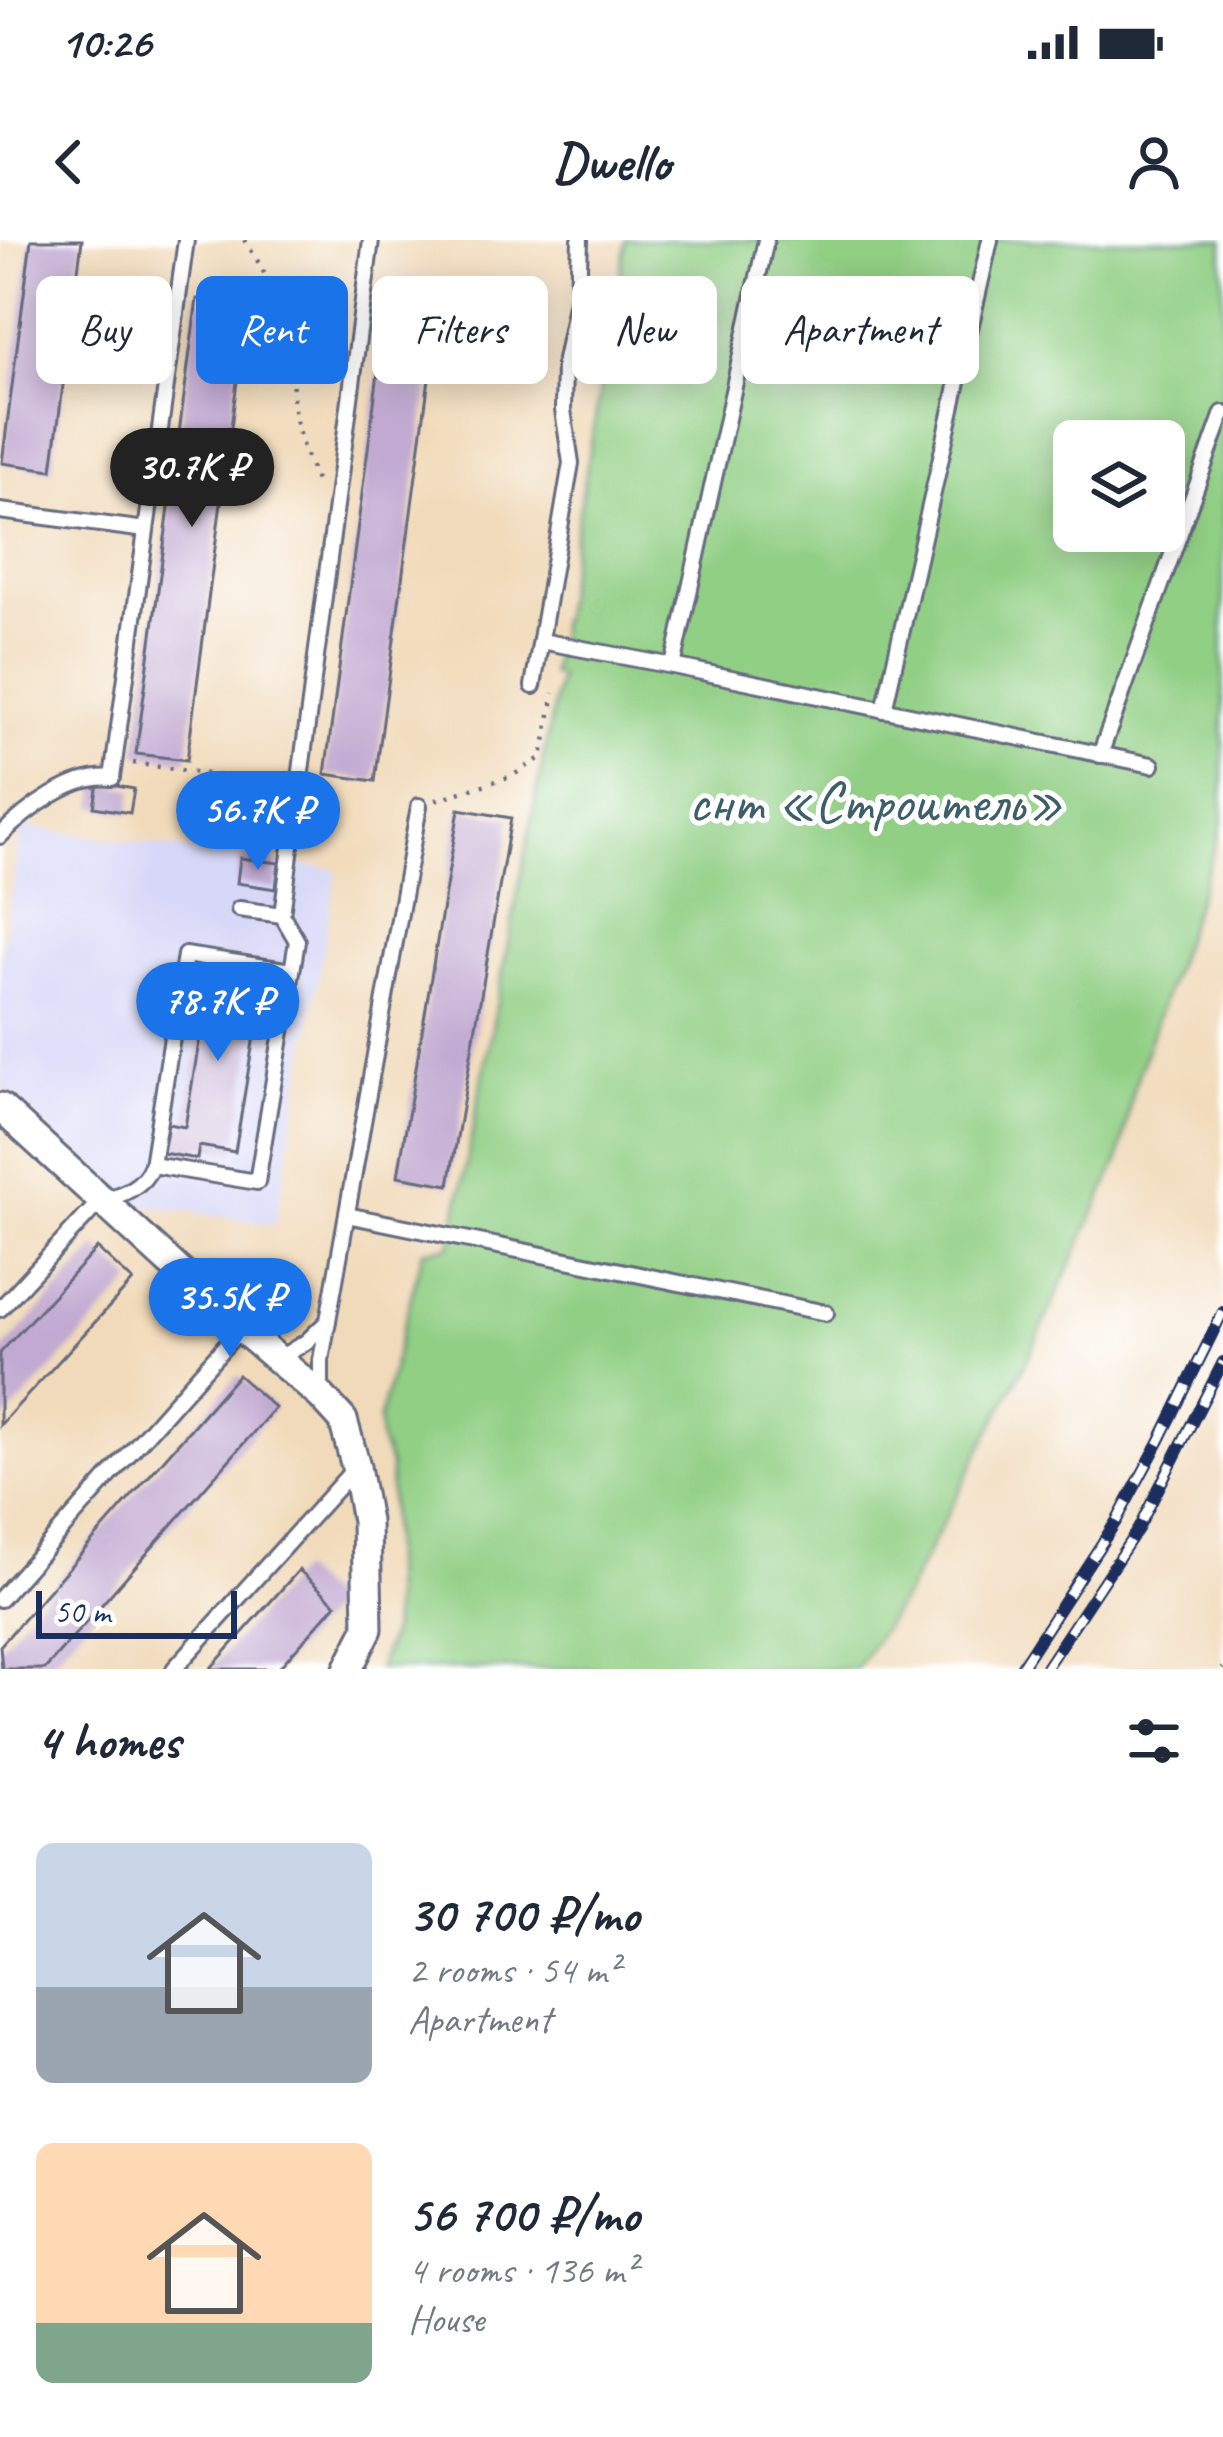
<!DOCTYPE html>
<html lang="en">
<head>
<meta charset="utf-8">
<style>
	body { margin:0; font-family:Caveat,sans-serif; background:#f2f2f3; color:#1f2937; height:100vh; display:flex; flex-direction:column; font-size:45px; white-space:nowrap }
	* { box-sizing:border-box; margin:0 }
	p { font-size:39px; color:#747a83 }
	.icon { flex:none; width:66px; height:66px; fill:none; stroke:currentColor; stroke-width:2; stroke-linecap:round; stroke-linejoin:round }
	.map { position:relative; height:1429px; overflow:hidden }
	.details { display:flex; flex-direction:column; background:#fff; flex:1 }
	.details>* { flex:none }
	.top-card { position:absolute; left:36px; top:36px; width:1152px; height:108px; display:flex; gap:24px }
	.controls { position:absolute; left:1053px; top:180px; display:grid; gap:24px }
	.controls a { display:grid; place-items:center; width:132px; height:132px; border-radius:18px; background:#fff; box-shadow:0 6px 30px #0003; font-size:60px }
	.scale { position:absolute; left:36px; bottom:30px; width:201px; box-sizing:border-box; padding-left:12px; border:6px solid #1b2f5e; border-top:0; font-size:33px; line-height:42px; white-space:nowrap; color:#1b2f5e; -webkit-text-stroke:9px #fff; paint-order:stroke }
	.price { position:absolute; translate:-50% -102px; padding:0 27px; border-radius:42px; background:#1a73e8; color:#fff; font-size:39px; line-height:78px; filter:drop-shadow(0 3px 6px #0008) }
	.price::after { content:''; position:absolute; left:50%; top:72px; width:36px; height:27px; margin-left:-18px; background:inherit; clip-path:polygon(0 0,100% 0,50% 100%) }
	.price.selected { background:#222; color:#fff }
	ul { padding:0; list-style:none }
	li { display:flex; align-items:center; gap:36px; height:300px; padding:0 36px }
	li span { display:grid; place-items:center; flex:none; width:336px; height:240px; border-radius:18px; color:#555 }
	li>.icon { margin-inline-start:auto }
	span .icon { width:144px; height:144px; fill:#fffc; stroke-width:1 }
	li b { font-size:51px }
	h2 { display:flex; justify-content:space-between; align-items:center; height:144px; padding:0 36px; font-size:51px }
	.chip { padding:0 42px; border-radius:18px; background:#fff; box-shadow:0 6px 30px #0003; font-size:42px; line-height:108px }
	.chip.selected { background:#1a73e8; color:#fff }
	.status { display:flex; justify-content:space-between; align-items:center; height:84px; padding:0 60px; background:#fff; direction:ltr }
	.status svg { height:33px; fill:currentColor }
	header { display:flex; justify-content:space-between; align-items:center; height:156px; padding:0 36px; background:#fff; font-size:54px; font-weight:700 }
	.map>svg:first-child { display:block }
	.built { fill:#d7d7f8 }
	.green { fill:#91cf84; stroke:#567f71; stroke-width:3; fill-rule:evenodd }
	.building { fill:#c1a9d1 }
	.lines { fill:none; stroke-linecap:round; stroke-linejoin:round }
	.service-casing { stroke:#666b7e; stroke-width:20 }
	.minor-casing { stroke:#666b7e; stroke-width:33 }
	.path { stroke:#666b7e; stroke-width:4.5; stroke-dasharray:3 9; stroke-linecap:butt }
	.service { stroke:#fff; stroke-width:14 }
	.minor { stroke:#fff; stroke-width:27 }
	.rail-casing { stroke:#1b2f5e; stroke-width:12 }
	.rail { stroke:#fff; stroke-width:8; stroke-dasharray:22; stroke-linecap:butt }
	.labels { text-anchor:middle; stroke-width:10; stroke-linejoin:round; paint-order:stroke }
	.park-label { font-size:57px; fill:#3e5f69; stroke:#fff }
</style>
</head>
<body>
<div class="status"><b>10:26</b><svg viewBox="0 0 49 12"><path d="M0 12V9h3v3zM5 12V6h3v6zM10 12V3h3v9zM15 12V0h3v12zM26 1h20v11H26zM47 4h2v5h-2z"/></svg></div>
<header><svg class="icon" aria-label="back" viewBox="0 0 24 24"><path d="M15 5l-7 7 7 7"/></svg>Dwello<svg class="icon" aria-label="person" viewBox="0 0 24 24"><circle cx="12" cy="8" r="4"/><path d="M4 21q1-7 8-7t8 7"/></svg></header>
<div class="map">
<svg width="1223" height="1429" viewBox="0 0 1223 1429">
	<rect width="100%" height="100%" fill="#fff"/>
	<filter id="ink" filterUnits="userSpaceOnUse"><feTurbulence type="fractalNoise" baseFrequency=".00833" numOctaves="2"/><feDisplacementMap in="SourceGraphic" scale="24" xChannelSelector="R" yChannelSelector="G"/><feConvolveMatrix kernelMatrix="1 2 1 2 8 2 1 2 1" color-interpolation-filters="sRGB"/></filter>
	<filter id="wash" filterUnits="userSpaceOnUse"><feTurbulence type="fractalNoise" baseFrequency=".004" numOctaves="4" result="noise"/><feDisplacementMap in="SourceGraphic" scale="48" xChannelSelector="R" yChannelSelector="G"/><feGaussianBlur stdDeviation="2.7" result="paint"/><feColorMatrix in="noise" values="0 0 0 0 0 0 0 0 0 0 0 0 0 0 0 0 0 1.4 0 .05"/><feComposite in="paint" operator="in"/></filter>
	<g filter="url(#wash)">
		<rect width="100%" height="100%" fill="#f1daba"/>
		<polygon class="built" points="22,587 337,630 275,985 128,962 0,845 0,722"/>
		<path class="green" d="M626 0H1223V583L1133 850 1119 919 1029 1116 907 1352 856 1429H378L392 1389 390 1225 380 1201 379 1180 423 1011 450 1006 454 988 559 436 551 434ZM1074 201H1164V291H1074Z"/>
		<g id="blocks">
			<g class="building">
				<polygon points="31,0 82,0 52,230 2,223"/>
				<polygon points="197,59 247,66 187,520 136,514"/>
				<polygon points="385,80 436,86 375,541 325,534"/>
				<polygon points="98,543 134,549 130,573 94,567"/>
				<polygon points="459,569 511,578 449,945 398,936"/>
				<polygon points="240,618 279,623 276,649 237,643"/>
				<polygon points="194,722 228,727 226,741 262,747 235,912 199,906 197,919 163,913 168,884 185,887 207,754 190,751"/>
				<polygon points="97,1008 133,1041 0,1185 0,1113"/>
				<polygon points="238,1135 275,1168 45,1429 2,1429 0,1406"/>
				<polygon points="299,1330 336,1364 278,1429 210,1429"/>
			</g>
		</g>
	</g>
	<g filter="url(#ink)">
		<use href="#blocks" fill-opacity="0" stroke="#666b7e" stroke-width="3"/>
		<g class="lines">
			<g class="service-casing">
				<g id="service">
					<polyline points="0,271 146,290"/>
					<polyline points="541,401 673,426 1152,525"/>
					<polyline points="673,426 766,0"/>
					<polyline points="533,446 571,223 563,170 564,125 578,55 580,0"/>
					<polyline points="884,470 990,0"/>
					<polyline points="1100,515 1223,173"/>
					<path d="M0 596C26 570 74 533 112 538L186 0"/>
					<polyline points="282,675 371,0"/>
					<polyline points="152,925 185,715 292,731"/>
					<polyline points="347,975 826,1073"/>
					<path d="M0 1069 102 959C122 956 144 946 152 925L257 942 297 701 282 675 239 669"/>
					<polyline points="278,1119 306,1102 328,1081"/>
					<polyline points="321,1151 321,1120 419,566"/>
					<polyline points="0,1359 241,1088"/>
					<polyline points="174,1429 356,1227"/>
				</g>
			</g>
			<g class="minor-casing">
				<polyline id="minor" points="0,867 241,1088 321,1156 343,1180 356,1227 366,1281 368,1389 348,1429"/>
			</g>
			<g class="path">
				<path d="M244 0C264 27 289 80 293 113 295 125 292 139 293 151 293 184 304 213 317 243"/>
				<polyline points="133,523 282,545"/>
				<polyline points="436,560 512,536 542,517 554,453"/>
				<polyline points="1222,1429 1223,1428"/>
			</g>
			<use href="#service" class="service"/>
			<use href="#minor" class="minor"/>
			<g class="rail-casing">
				<g id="rail">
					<polyline points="1020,1429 1117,1280 1159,1202 1223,1072"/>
					<polyline points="1045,1429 1138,1289 1223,1122"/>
				</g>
			</g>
			<use href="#rail" class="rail"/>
		</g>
	</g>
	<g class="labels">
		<g class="park-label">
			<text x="876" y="581">снт «Строитель»</text>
		</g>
	</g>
</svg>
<div class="controls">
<a><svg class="icon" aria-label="layers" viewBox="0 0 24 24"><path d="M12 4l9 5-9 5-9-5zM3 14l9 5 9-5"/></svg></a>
</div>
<div class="scale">50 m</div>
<b class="price selected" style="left:192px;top:290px">30.7K ₽</b>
<b class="price" style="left:258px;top:633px">56.7K ₽</b>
<b class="price" style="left:218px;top:824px">78.7K ₽</b>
<b class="price" style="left:230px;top:1120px">35.5K ₽</b>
<div class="top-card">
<a class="chip">Buy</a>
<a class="chip selected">Rent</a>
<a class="chip">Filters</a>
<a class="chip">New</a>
<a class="chip">Apartment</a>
</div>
</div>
<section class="details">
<h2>4 homes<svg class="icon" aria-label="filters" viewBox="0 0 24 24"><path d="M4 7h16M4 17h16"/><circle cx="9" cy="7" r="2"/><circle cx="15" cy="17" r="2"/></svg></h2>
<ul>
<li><span style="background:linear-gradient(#c9d6e8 60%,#9aa5b1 0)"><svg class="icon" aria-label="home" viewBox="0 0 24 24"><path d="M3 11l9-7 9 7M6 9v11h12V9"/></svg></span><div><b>30 700 ₽/mo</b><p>2 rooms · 54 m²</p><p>Apartment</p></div></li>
<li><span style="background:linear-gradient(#ffd9b3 75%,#7fa58c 0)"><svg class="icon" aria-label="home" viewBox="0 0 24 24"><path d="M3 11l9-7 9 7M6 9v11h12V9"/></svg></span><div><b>56 700 ₽/mo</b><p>4 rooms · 136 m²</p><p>House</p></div></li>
</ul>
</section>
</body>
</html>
